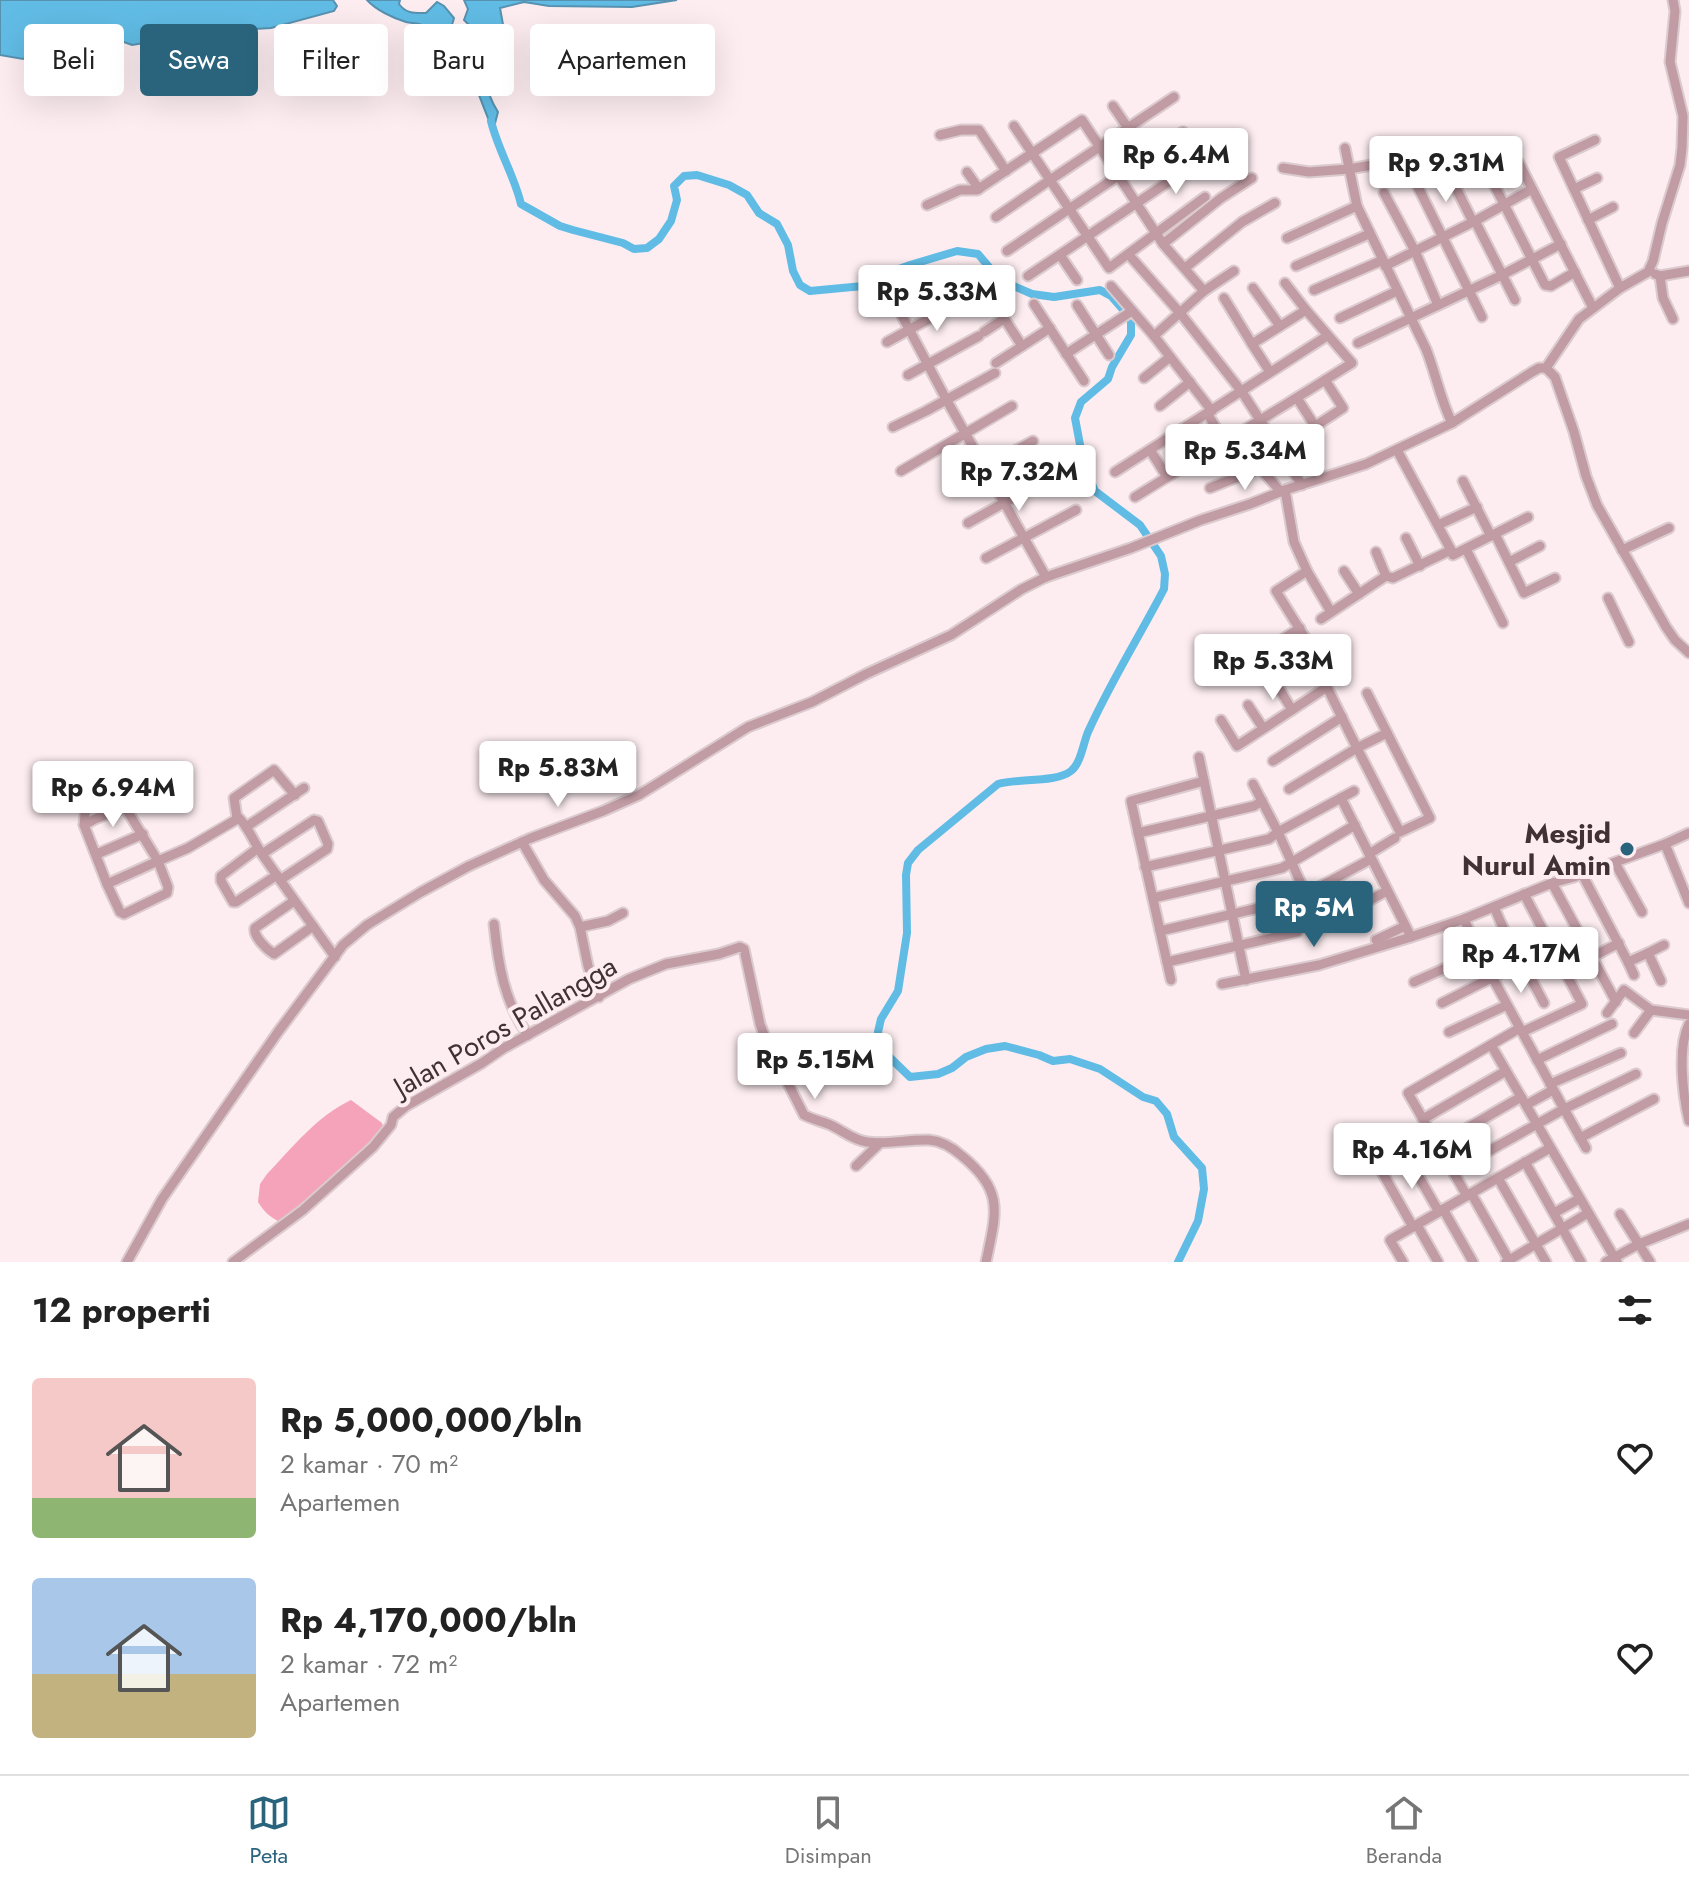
<!DOCTYPE html>
<html lang="id">
<head>
<meta charset="utf-8">
<style>
	body { margin:0; font-family:Jost,sans-serif; background:#f2f2f2; color:#222; height:100vh; display:flex; flex-direction:column; font-size:30px; white-space:nowrap }
	* { box-sizing:border-box; margin:0 }
	p { font-size:26px; color:#767676 }
	.icon { flex:none; width:44px; height:44px; fill:none; stroke:currentColor; stroke-width:2; stroke-linecap:round; stroke-linejoin:round }
	.map { position:relative; height:1262px; overflow:hidden }
	.panel { display:flex; flex-direction:column; background:#fff; flex:1 }
	.panel>* { flex:none }
	.banner { position:absolute; left:24px; top:24px; width:800px; height:72px; display:flex; gap:16px }
	.price { position:absolute; translate:-50% -68px; padding:0 18px; border-radius:8px; background:#fff; color:#222; font-size:26px; line-height:52px; filter:drop-shadow(0 2px 4px #0008) }
	.price::after { content:''; position:absolute; left:50%; top:48px; width:24px; height:18px; margin-left:-12px; background:inherit; clip-path:polygon(0 0,100% 0,50% 100%) }
	.price.on { background:#29637c; color:#fff }
	ul { padding:0; list-style:none }
	li { display:flex; align-items:center; gap:24px; height:200px; padding:0 32px }
	li span { display:grid; place-items:center; flex:none; width:224px; height:160px; border-radius:8px; color:#555 }
	li>.icon { margin-inline-start:auto }
	span .icon { width:96px; height:96px; fill:#fffc; stroke-width:1 }
	li b { font-size:34px }
	h2 { display:flex; justify-content:space-between; align-items:center; height:96px; padding:0 32px; font-size:34px }
	.chip { padding:0 28px; border-radius:8px; background:#fff; box-shadow:0 8px 32px #0002; font-size:28px; line-height:72px }
	.chip.on { background:#29637c; color:#fff }
	.menu { display:flex; justify-content:space-around; align-items:center; height:112px; border-top:2px solid #e0e0e0; background:#fff; font-size:22px; color:#767676 }
	.menu a { display:grid; justify-items:center; gap:4px }
	.menu .on { color:#29637c }
	.map>svg:first-child { display:block }
	.green { fill:#f4a3ba }
	.water { fill:#61bce5; stroke:#5792b0; stroke-width:2 }
	.lines { fill:none; stroke-linecap:round; stroke-linejoin:round }
	.canal { stroke:#61bce5; stroke-width:8 }
	.minor-casing { stroke:#dbcbcf; stroke-width:13 }
	.minor { stroke:#c29ca5; stroke-width:9 }
	.poi-dot { fill:#29637c; stroke:#fdedf1; stroke-width:3 }
	.labels { text-anchor:middle; stroke-width:8; stroke-linejoin:round; paint-order:stroke }
	.poi-label { font-size:28px; font-weight:bold; fill:#3f3134; stroke:#fdedf1; text-anchor:end }
	.street-label { font-size:28px; fill:#3f3134; stroke:#fdedf1 }
</style>
</head>
<body>
<div class="map">
<svg width="1689" height="1262" viewBox="0 0 1689 1262">
	<rect width="100%" height="100%" fill="#fdedf1"/>
	<path class="green" d="M351 1100 382 1123 384 1129 375 1142 282 1223C271 1218 264 1212 258 1202L260 1184 267 1174C293 1147 317 1116 351 1100Z"/>
	<g class="water">
		<polygon points="0,0 333,0 337,6 334,11 271,28 219,31 132,45 110,37 91,35 45,42 23,59 0,55"/>
		<path d="M367 0H400L399 4C406 14 415 13 426 13L437 2 444 6 454 18C449 42 432 28 419 24 414 23 410 23 406 22 393 18 376 10 367 0Z"/>
		<path d="M464 0H677L632 7 549 6 524 2 500 8 504 30 490 32C475 52 485 92 498 112L493 131 479 95 480 78 475 67 474 30 464 20 468 9Z"/>
	</g>
	<g class="lines">
		<path class="canal" d="M491 121C498 150 514 175 521 204L560 226 573 230 623 243 634 249 647 248 659 239 671 221 677 200 674 186 684 176 697 175 729 185 747 195 759 213 777 224 788 245 793 271 800 285 810 291 863 286 885 274 910 265 957 251 978 254 1000 280 1032 294 1054 297 1100 290 1111 296 1131 319V335L1112 367 1108 379 1081 402 1075 418 1084 466 1095 491 1140 525 1161 556 1165 574 1164 589C1139 637 1110 683 1088 732 1083 744 1081 763 1071 771 1056 783 1017 778 998 784L918 850 908 863 906 875 907 933 898 991 881 1019 878 1032 880 1048 910 1077 938 1074 952 1068 966 1057 986 1049 1005 1046 1039 1055 1053 1061 1070 1059 1100 1069 1143 1097 1156 1101 1167 1114 1174 1137 1202 1168 1204 1189 1198 1221 1178 1262"/>
		<g class="minor-casing">
			<g id="minor">
				<polyline points="1174,97 1050,180 1109,268 1205,197"/>
				<polyline points="1113,106 1128,128"/>
				<polyline points="940,135 961,130 979,130 1006,171"/>
				<polyline points="1595,140 1559,157 1620,288"/>
				<path d="M1345 148 1357 206 1426 349C1436 374 1440 399 1452 423"/>
				<polyline points="1477,151 1545,285 1551,286 1575,272"/>
				<polyline points="1519,163 1593,308"/>
				<polyline points="1283,168 1309,172 1349,169 1395,161"/>
				<polyline points="967,172 979,189"/>
				<polyline points="1448,172 1473,222"/>
				<polyline points="1415,181 1482,317"/>
				<polyline points="1574,189 1597,178"/>
				<polyline points="1384,193 1415,251 1438,305"/>
				<polyline points="927,205 960,190 977,190 1082,120 1163,244 1204,291"/>
				<polyline points="996,217 1050,180 1014,126"/>
				<polyline points="1588,220 1613,207"/>
				<polyline points="1475,221 1515,300"/>
				<polyline points="1287,238 1357,206"/>
				<polyline points="1163,244 1221,198 1252,178"/>
				<polyline points="1007,251 1183,132"/>
				<polyline points="1060,255 1077,280"/>
				<polyline points="1129,255 1180,313 1242,392 1302,485"/>
				<polyline points="1296,266 1369,234"/>
				<polyline points="1385,266 1475,221 1532,189"/>
				<polyline points="1185,268 1242,222 1275,203"/>
				<polyline points="1655,274 1660,276 1689,271"/>
				<polyline points="1028,276 1198,162"/>
				<polyline points="1660,276 1663,298 1673,319"/>
				<polyline points="928,279 945,309"/>
				<polyline points="1111,286 1154,336 1212,411"/>
				<polyline points="984,287 1022,346"/>
				<polyline points="1253,288 1280,326"/>
				<polyline points="1314,290 1383,260"/>
				<polyline points="890,293 946,399 1046,577"/>
				<polyline points="1224,298 1252,344 1306,310"/>
				<polyline points="1034,304 1084,381"/>
				<polyline points="1077,305 1109,355"/>
				<polyline points="1340,318 1397,291"/>
				<polyline points="984,332 1004,319"/>
				<polyline points="1154,336 1204,291 1234,271"/>
				<polyline points="887,342 972,295"/>
				<polyline points="1358,343 1502,275 1561,244"/>
				<polyline points="1252,344 1270,372"/>
				<polyline points="1066,354 1132,311"/>
				<polyline points="996,363 1050,328"/>
				<polyline points="1546,368 1555,377 1574,432 1586,476 1597,505 1666,627 1675,640 1689,653"/>
				<polyline points="908,375 979,336"/>
				<polyline points="1144,378 1170,357"/>
				<polyline points="1297,398 1315,426"/>
				<polyline points="1160,406 1190,382"/>
				<polyline points="1207,413 1224,441"/>
				<polyline points="893,427 926,411 995,373"/>
				<polyline points="1179,432 1196,459"/>
				<polyline points="1280,449 1343,408 1325,380"/>
				<polyline points="1150,450 1167,477"/>
				<polyline points="1397,450 1451,550"/>
				<polyline points="901,471 1012,406"/>
				<polyline points="1115,472 1327,336"/>
				<polyline points="1463,481 1491,536"/>
				<polyline points="948,488 1033,441"/>
				<polyline points="1210,488 1260,468 1281,492"/>
				<polyline points="1285,490 1294,542 1307,571 1331,612"/>
				<path d="M1135 497C1207 452 1280 409 1352 363L1306 310 1285 283"/>
				<polyline points="968,523 1054,475"/>
				<polyline points="1438,525 1477,507"/>
				<polyline points="1495,534 1524,593 1555,578"/>
				<polyline points="1406,538 1420,566"/>
				<polyline points="1466,549 1503,623"/>
				<polyline points="1622,550 1669,528"/>
				<polyline points="1376,552 1386,576"/>
				<polyline points="986,558 1076,510"/>
				<polyline points="1509,562 1540,546"/>
				<polyline points="1307,571 1276,591 1312,649 1313,659 1357,748 1400,832 1430,818 1367,693"/>
				<polyline points="1344,571 1359,594"/>
				<polyline points="1608,598 1629,642"/>
				<polyline points="1321,619 1386,576 1393,578 1451,550 1453,555 1528,517"/>
				<polyline points="1263,652 1300,628"/>
				<polyline points="1283,679 1313,659"/>
				<polyline points="1280,690 1292,710"/>
				<polyline points="1248,705 1263,728"/>
				<polyline points="1221,720 1237,746 1327,687"/>
				<polyline points="1199,757 1246,980"/>
				<polyline points="1273,761 1342,717"/>
				<polyline points="1289,789 1357,748 1387,733"/>
				<polyline points="1341,798 1354,791"/>
				<path d="M125 807 95 819 84 825 87 794 91 790 113 783 125 807 158 861 188 848 239 818C249 828 254 843 262 854 286 889 311 923 335 957"/>
				<polyline points="237,818 234,798 274,770 295,795"/>
				<polyline points="84,825 107,884"/>
				<polyline points="246,827 304,788"/>
				<polyline points="1138,833 1254,806 1262,801"/>
				<polyline points="1689,833 1665,844 1689,903"/>
				<polyline points="522,842 544,880 575,916 580,927 588,966 599,997"/>
				<polyline points="258,848 221,876 221,881 233,902 236,902 277,875"/>
				<polyline points="97,854 143,834"/>
				<polyline points="262,854 314,820 318,821 328,844 327,849 280,880"/>
				<polyline points="1369,854 1395,838"/>
				<polygon points="158,861 168,887 167,893 124,914 120,912 107,884"/>
				<polyline points="1615,863 1642,912"/>
				<polyline points="1145,867 1269,839 1278,832 1253,784"/>
				<polyline points="1582,874 1628,962 1648,953 1661,981"/>
				<polyline points="1552,883 1592,957 1619,943"/>
				<polyline points="1153,898 1282,868 1355,825"/>
				<path d="M294 901 255 928C253 936 266 949 274 954L313 926"/>
				<polyline points="1494,907 1519,964 1524,965 1544,1003"/>
				<polyline points="1340,916 1387,891"/>
				<polyline points="1316,917 1278,832 1341,798 1411,937"/>
				<path d="M494 924C498 963 504 1002 528 1035"/>
				<polyline points="580,927 608,921 623,913"/>
				<polyline points="1160,931 1297,899 1371,859"/>
				<polyline points="1376,940 1405,926"/>
				<polyline points="1648,953 1664,945"/>
				<polyline points="1592,957 1616,1002"/>
				<polyline points="1556,959 1585,944"/>
				<polyline points="1167,962 1297,932"/>
				<polyline points="1628,962 1634,975"/>
				<polyline points="1171,980 1131,801 1204,781"/>
				<polyline points="1414,982 1479,953"/>
				<polyline points="1222,984 1319,965 1411,937 1464,919 1552,883 1574,877 1665,844"/>
				<polyline points="1442,1003 1519,964"/>
				<polyline points="1607,1013 1624,990 1651,1010 1689,1015"/>
				<path d="M1689 1024C1677 1048 1683 1095 1689 1121"/>
				<polyline points="1449,1032 1507,1005"/>
				<polyline points="1522,1032 1582,1004 1524,894"/>
				<polyline points="1634,1033 1651,1010"/>
				<polyline points="1491,1045 1617,1262"/>
				<polyline points="1537,1060 1612,1024"/>
				<polyline points="1550,1084 1621,1053"/>
				<polyline points="1526,1105 1553,1090"/>
				<polyline points="1423,1119 1506,1071"/>
				<polyline points="1580,1138 1654,1099"/>
				<polyline points="1438,1145 1521,1097"/>
				<polyline points="1586,1148 1564,1109 1636,1074"/>
				<polyline points="1404,1151 1439,1212"/>
				<polyline points="1525,1162 1581,1262"/>
				<polyline points="856,1166 880,1143"/>
				<polyline points="1453,1171 1564,1109 1479,953 1464,919"/>
				<polyline points="1382,1172 1413,1227"/>
				<polyline points="1498,1178 1546,1262"/>
				<polyline points="1471,1193 1510,1262"/>
				<polyline points="1467,1196 1408,1093 1520,1028"/>
				<polyline points="1443,1209 1473,1262"/>
				<polyline points="1554,1213 1579,1199"/>
				<polyline points="1620,1214 1650,1262"/>
				<polyline points="1417,1225 1438,1262"/>
				<polyline points="127,1262 162,1199 278,1032 343,945 367,925 421,892 469,866 531,838 603,811 639,795 748,727 812,702 866,674 951,635 1022,589 1046,577 1131,548 1201,520 1250,504 1285,490 1366,464 1452,423 1532,372 1539,368 1546,368 1579,319 1620,288 1648,272 1653,261 1662,223 1680,165 1682,148 1683,116 1670,62 1675,11 1673,0"/>
				<path d="M233 1262 303 1210 373 1147 391 1125 393 1117 406 1106 482 1063 504 1048 629 979 666 964 719 954 740 947 744 949 760 1024 766 1040 804 1115C812 1119 820 1121 828 1124 841 1129 852 1140 867 1142 886 1145 909 1139 929 1140 942 1141 953 1148 962 1156 1005 1191 996 1213 986 1262"/>
				<polyline points="1403,1262 1390,1240 1550,1148"/>
				<polyline points="1506,1262 1588,1213"/>
				<polyline points="1606,1262 1639,1244 1689,1224"/>
			</g>
		</g>
		<use href="#minor" class="minor"/>
	</g>
	<circle class="poi-dot" cx="1627" cy="849" r="8"/>
	<g class="labels">
		<g class="poi-label">
			<text x="1611" y="843">Mesjid<tspan x="1611" dy="32">Nurul Amin</tspan></text>
		</g>
		<g class="street-label">
			<text transform="translate(505 1026) rotate(-30)" y="10">Jalan Poros Pallangga</text>
		</g>
	</g>
</svg>
<b class="price" style="left:1176px;top:196px">Rp 6.4M</b>
<b class="price" style="left:1446px;top:204px">Rp 9.31M</b>
<b class="price" style="left:937px;top:333px">Rp 5.33M</b>
<b class="price" style="left:1245px;top:492px">Rp 5.34M</b>
<b class="price" style="left:1019px;top:513px">Rp 7.32M</b>
<b class="price" style="left:1273px;top:702px">Rp 5.33M</b>
<b class="price" style="left:558px;top:809px">Rp 5.83M</b>
<b class="price" style="left:113px;top:829px">Rp 6.94M</b>
<b class="price on" style="left:1314px;top:949px">Rp 5M</b>
<b class="price" style="left:1521px;top:995px">Rp 4.17M</b>
<b class="price" style="left:815px;top:1101px">Rp 5.15M</b>
<b class="price" style="left:1412px;top:1191px">Rp 4.16M</b>
<div class="banner">
<a class="chip">Beli</a>
<a class="chip on">Sewa</a>
<a class="chip">Filter</a>
<a class="chip">Baru</a>
<a class="chip">Apartemen</a>
</div>
</div>
<section class="panel">
<h2>12 properti<svg class="icon" aria-label="filters" viewBox="0 0 24 24"><path d="M4 7h16M4 17h16"/><circle cx="9" cy="7" r="2"/><circle cx="15" cy="17" r="2"/></svg></h2>
<ul>
<li><span style="background:linear-gradient(#f6c9c9 75%,#8fb573 0)"><svg class="icon" aria-label="home" viewBox="0 0 24 24"><path d="M3 11l9-7 9 7M6 9v11h12V9"/></svg></span><div><b>Rp 5,000,000/bln</b><p>2 kamar · 70 m²</p><p>Apartemen</p></div><svg class="icon" aria-label="heart" viewBox="0 0 24 24"><path d="M12 20l-8-8c-3-5 5-10 8-4 3-6 11-1 8 4z"/></svg></li>
<li><span style="background:linear-gradient(#a9c7e8 60%,#c2b280 0)"><svg class="icon" aria-label="home" viewBox="0 0 24 24"><path d="M3 11l9-7 9 7M6 9v11h12V9"/></svg></span><div><b>Rp 4,170,000/bln</b><p>2 kamar · 72 m²</p><p>Apartemen</p></div><svg class="icon" aria-label="heart" viewBox="0 0 24 24"><path d="M12 20l-8-8c-3-5 5-10 8-4 3-6 11-1 8 4z"/></svg></li>
</ul>
</section>
<nav class="menu">
<a class="on"><svg class="icon" aria-label="map" viewBox="0 0 24 24"><path d="M3 6l6-2 6 2 6-2v14l-6 2-6-2-6 2zM9 4v14M15 6v14"/></svg>Peta</a>
<a><svg class="icon" aria-label="saved" viewBox="0 0 24 24"><path d="M7 4h10v16l-5-4-5 4z"/></svg>Disimpan</a>
<a><svg class="icon" aria-label="home" viewBox="0 0 24 24"><path d="M3 11l9-7 9 7M6 9v11h12V9"/></svg>Beranda</a>
</nav>
</body>
</html>
